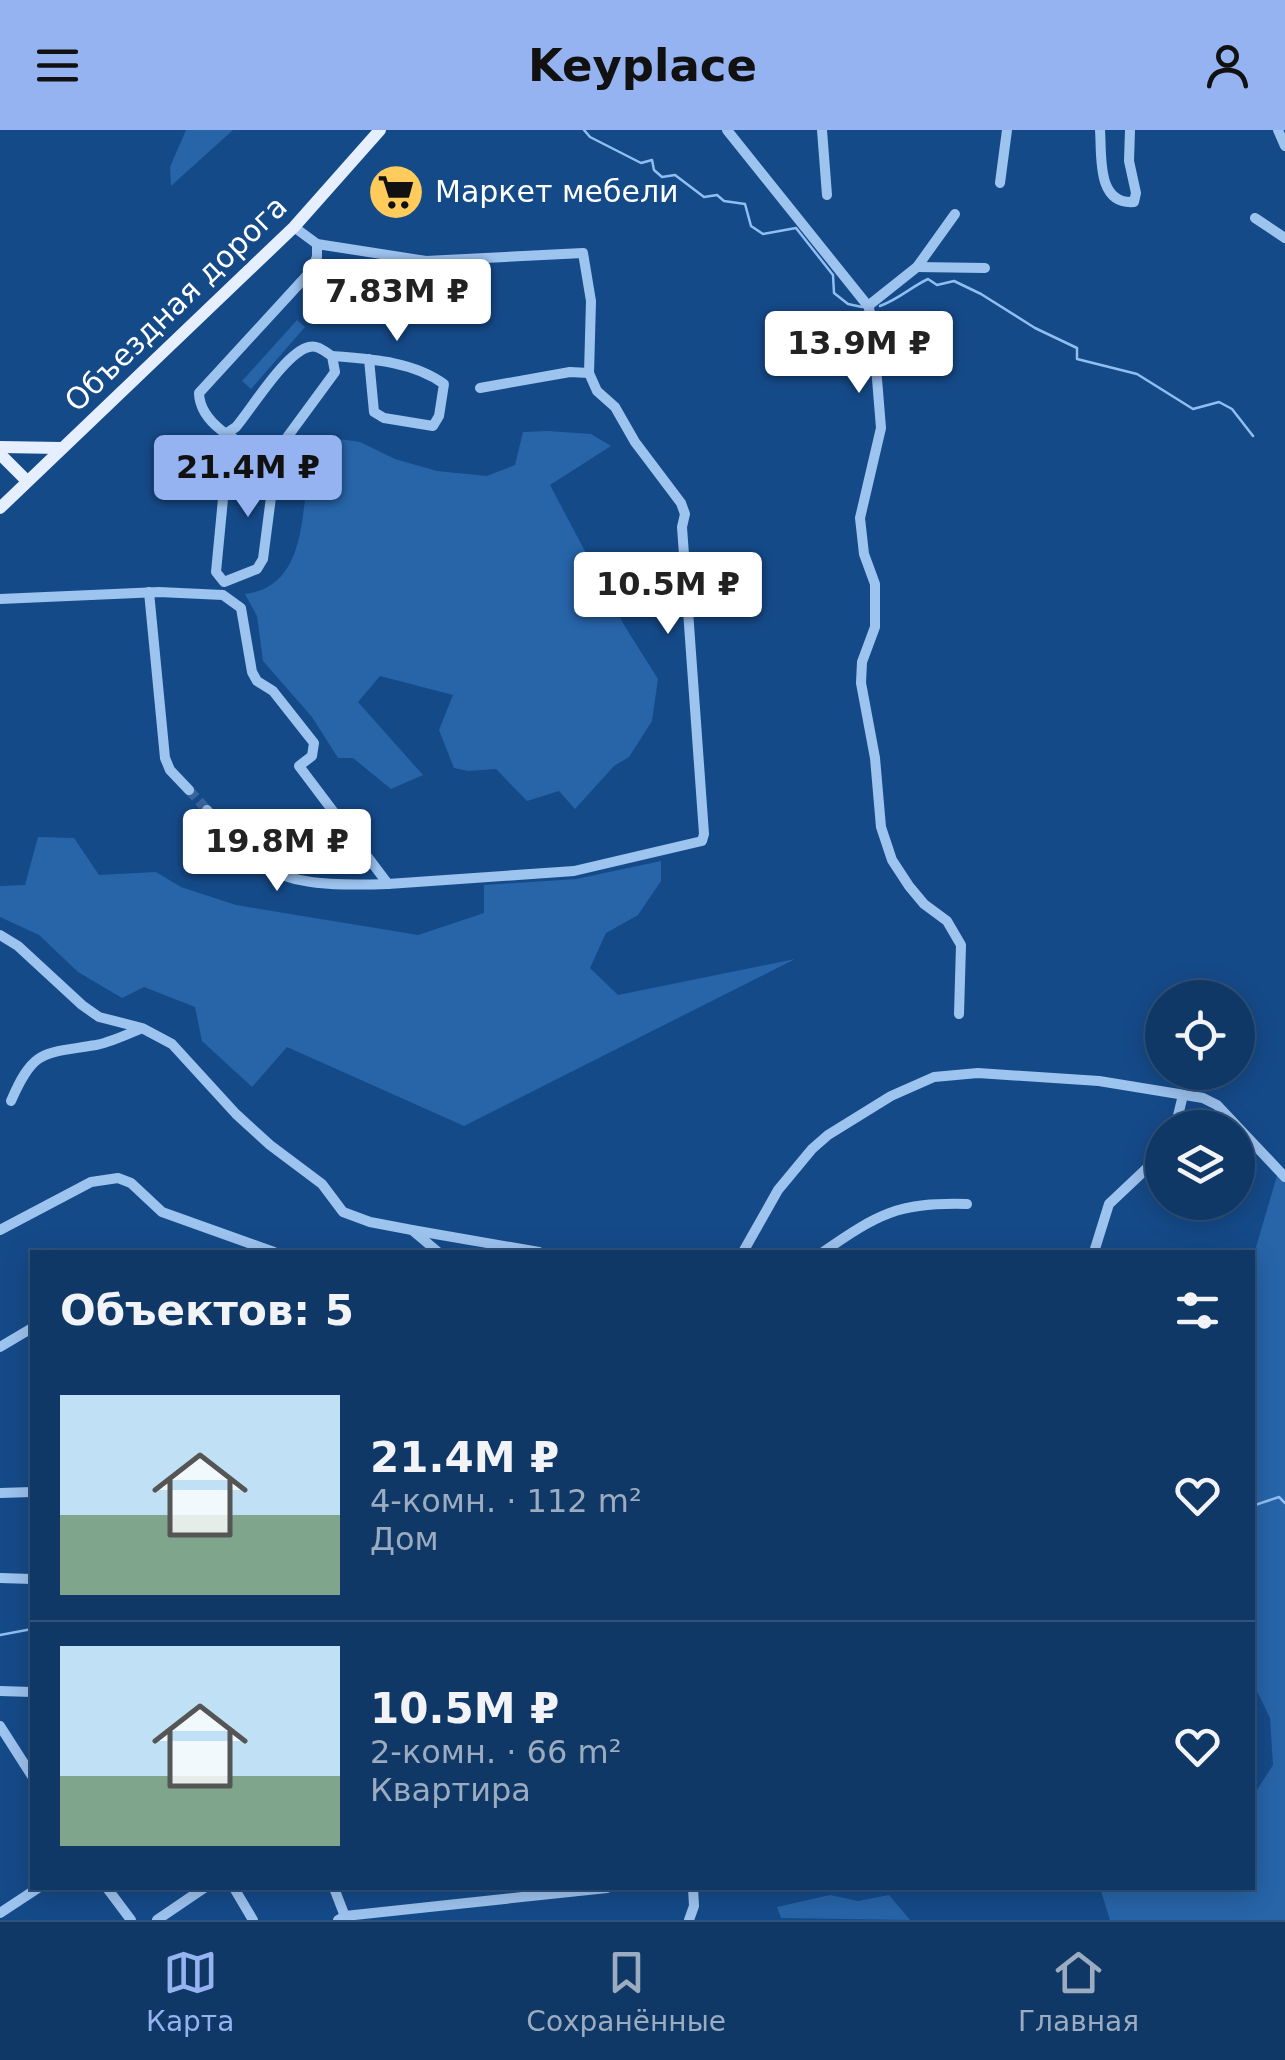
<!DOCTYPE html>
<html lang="ru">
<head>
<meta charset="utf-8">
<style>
	body { margin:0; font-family:"DejaVu Sans",sans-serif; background:#1e4370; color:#f1f3f6; height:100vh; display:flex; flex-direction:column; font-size:38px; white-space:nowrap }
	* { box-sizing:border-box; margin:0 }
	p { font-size:32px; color:#9cacc0 }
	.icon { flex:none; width:55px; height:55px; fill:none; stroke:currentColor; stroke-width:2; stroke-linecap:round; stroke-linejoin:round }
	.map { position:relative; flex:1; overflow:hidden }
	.sheet { position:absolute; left:30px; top:1120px; width:1225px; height:640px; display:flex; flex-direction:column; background:#103867; border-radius:0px; box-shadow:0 5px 25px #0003,0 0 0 2px #30527b }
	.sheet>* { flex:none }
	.fabs { position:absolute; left:1145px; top:850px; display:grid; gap:20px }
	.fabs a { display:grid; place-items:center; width:110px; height:110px; border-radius:50%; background:#103867; box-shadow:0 5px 25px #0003,0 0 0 2px #30527b; font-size:50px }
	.price { position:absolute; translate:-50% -85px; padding:0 22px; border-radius:10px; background:#fff; color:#222; font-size:32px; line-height:65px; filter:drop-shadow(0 2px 5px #0008) }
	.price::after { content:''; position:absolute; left:50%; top:60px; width:30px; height:22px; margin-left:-15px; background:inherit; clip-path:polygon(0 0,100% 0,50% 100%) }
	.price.selected { background:#95b2f1; color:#111 }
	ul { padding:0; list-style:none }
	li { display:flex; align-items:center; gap:30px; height:250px; padding:0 30px }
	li+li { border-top:2px solid #30527b }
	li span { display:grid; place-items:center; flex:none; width:280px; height:200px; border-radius:0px; color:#555 }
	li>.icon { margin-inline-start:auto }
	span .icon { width:120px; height:120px; fill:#fffc; stroke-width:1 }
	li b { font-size:42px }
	h2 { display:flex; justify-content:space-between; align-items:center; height:120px; padding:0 30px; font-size:42px }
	header { display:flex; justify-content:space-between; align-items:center; height:130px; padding:0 30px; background:#95b2f1; color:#111; font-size:45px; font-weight:700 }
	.tabs { display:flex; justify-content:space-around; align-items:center; height:140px; border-top:2px solid #30527b; background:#103867; font-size:28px; color:#9cacc0 }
	.tabs a { display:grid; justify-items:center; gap:5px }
	.tabs .selected { color:#95b2f1 }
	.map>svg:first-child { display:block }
	.green { fill:#2764a8 }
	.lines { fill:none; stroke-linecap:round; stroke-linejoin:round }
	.stream { stroke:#8fbff2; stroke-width:2.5 }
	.minor-tunnel { stroke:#38659b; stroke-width:10; stroke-dasharray:10 5; stroke-linecap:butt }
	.minor { stroke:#9dc3ef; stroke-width:10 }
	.major { stroke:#e5efff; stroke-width:12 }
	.labels { text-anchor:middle; stroke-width:8; stroke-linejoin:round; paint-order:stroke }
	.poi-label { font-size:30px; fill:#fff; stroke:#154a89; text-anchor:start }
	.street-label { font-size:30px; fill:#fff; stroke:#154a89 }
</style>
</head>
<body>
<header><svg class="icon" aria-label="menu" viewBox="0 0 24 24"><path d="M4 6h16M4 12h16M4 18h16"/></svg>Keyplace<svg class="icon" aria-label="person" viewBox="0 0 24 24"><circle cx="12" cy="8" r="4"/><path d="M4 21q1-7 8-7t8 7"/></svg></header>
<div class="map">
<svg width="1285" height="1790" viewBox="0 0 1285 1790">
	<rect width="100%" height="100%" fill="#154a89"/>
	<g class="green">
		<polygon points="186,0 233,0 171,56 170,37"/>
		<polygon points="297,190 305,197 251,259 242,251"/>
		<path d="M548 301 591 304 611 316 550 355 624 495 658 549 652 591 629 627 614 636 575 679 559 661 527 671 496 639 468 641 454 638 439 600 453 565 380 546 358 572 423 645 391 659 353 628H338L312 587 263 531 257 486 245 464C308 456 300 382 310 335 312 325 320 316 326 307L360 312 395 329 437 341 487 346 515 335 523 302Z"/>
		<polygon points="38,707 74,708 99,745 156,742 181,757 236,775 418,805 484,783 484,755 576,749 661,731 661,751 638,785 606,803 590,838 618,865 795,829 464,996 287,917 252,957 202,911 195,877 144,857 122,868 78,842 39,805 0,787 0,756 25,755"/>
		<polygon points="1278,1042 1285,1044 1285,1790 1110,1790 1100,1758 1252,1758 1253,1666 1273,1635 1270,1588 1252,1551 1252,1131"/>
		<polygon points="830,1765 858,1771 889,1765 910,1790 781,1788 777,1777"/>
	</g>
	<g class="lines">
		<g class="stream">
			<polyline points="584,0 590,7 641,33 652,30 654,40 662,47 675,45 704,67 717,65 724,71 745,74 751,96 763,104 796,98 833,145 834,163 848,174 862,177"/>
			<path d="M880 176C899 169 911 157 928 149L937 155 954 151 981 164 1035 198 1077 218V229L1137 244 1193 279 1219 272 1232 279 1253 306"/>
			<polyline points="1252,1376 1279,1367 1285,1373"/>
			<polyline points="0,1505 32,1499"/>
		</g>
		<polyline class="minor-tunnel" points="189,660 207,680"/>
		<g class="minor">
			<polyline points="727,0 868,176 872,188 881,298 860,388 864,424 875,454 875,497 862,532 861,553 875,628 881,697 892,730 909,756 924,774 947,791 961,815 959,884"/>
			<polyline points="822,0 827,65"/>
			<path d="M1100 0C1102 25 1096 75 1134 72L1136 63 1129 31 1130 0"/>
			<polyline points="1278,0 1285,16"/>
			<polyline points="1000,53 1007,0"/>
			<polyline points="1255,88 1285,108"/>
			<polyline points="917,137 985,138"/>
			<polyline points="868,176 917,137 955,84"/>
			<path d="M332 226C369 229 413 231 444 254L439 286 433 296 384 288 374 282 369 229"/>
			<polyline points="480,258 570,242 589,243"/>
			<path d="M227 303 236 297C252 278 286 222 309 217 318 215 324 221 332 226L335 242 277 321 263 429 257 439 224 452 216 442 227 327 233 308"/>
			<path d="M275 330C247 316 200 298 199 263L311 141 317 127V114"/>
			<polyline points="149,462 165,628 170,640 189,660"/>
			<polyline points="0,469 159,462 223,465 241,478 252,542 257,551 273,561 314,613 312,626 299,636 388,754 574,741 702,711 704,704 682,397 685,384 681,373 635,312 615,277 597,261 589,243 591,171 583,123 426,131 317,114 294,97"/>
			<path d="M207 680C219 694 230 711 243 723 283 758 338 755 388 754"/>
			<polyline points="0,805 18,816 82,875 99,887 142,898 172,914 236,984 270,1015 322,1054 343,1082 370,1092 412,1100 438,1122"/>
			<path d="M11 971C34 918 43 924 96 915 111 912 126 905 140 899"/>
			<polyline points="1175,998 1183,965"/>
			<polyline points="0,1100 91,1052 118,1048 131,1053 162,1082 274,1122"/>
			<polyline points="412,1100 539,1122"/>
			<polyline points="743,1122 778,1060 812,1019 828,1005 891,966 934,947 978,943 1099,951 1203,968 1217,975 1285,1047"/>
			<path d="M823 1122C878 1084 898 1072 967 1074"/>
			<polyline points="1094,1122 1109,1074 1162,1024"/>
			<polyline points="0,1217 32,1198"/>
			<polyline points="0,1363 32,1362"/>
			<polyline points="0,1448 32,1449"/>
			<polyline points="0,1561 32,1562"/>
			<polyline points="0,1596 32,1646"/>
			<polyline points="107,1758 131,1790"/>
			<polyline points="234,1758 253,1790"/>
			<polyline points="334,1758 346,1789"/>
			<polyline points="0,1783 38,1758"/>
			<polyline points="157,1790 204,1758"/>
			<polyline points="338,1790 345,1786 607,1758"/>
			<polyline points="689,1790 694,1776 693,1758"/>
		</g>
		<g class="major">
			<polyline points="0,317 61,318"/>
			<polyline points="0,324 27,351"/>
			<polyline points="0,378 294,97 380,0"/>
		</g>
	</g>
	<defs>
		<g id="supermarket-disc" transform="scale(2.875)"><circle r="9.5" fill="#ffcc5b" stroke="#154a89"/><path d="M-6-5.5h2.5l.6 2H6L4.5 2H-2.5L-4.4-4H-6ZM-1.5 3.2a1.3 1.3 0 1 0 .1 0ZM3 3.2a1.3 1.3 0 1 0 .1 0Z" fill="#111"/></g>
	</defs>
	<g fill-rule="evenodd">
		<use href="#supermarket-disc" x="396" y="62"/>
	</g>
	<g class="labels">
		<g class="poi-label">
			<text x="435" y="72">Маркет мебели</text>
		</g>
		<g class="street-label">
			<text transform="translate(176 174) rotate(-44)" y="10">Объездная дорога</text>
		</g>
	</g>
</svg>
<div class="fabs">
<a><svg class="icon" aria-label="locate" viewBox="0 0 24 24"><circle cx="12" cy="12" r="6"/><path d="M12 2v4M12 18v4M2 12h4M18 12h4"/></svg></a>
<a><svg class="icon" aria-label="layers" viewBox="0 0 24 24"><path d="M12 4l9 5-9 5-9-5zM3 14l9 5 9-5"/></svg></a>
</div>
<b class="price" style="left:397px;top:214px">7.83M ₽</b>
<b class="price" style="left:859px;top:266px">13.9M ₽</b>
<b class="price selected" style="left:248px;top:390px">21.4M ₽</b>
<b class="price" style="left:668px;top:507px">10.5M ₽</b>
<b class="price" style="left:277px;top:764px">19.8M ₽</b>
<section class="sheet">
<h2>Объектов: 5<svg class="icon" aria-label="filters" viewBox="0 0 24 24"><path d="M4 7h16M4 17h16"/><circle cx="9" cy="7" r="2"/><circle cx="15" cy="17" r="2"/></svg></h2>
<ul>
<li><span style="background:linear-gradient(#bfe0f5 60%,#7fa58c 0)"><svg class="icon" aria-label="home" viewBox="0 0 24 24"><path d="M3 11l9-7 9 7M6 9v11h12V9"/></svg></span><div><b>21.4M ₽</b><p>4-комн. · 112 m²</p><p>Дом</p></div><svg class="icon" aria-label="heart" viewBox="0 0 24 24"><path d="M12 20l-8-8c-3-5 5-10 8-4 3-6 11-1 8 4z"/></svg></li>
<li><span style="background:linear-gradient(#bfe0f5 65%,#7fa58c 0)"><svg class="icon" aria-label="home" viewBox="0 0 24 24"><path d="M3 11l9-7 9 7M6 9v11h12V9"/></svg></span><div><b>10.5M ₽</b><p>2-комн. · 66 m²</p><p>Квартира</p></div><svg class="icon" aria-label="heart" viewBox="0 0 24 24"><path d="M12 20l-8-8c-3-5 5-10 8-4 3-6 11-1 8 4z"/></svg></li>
</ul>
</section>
</div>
<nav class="tabs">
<a class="selected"><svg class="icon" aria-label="map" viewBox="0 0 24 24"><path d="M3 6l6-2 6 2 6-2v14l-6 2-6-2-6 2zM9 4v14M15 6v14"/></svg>Карта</a>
<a><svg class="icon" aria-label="saved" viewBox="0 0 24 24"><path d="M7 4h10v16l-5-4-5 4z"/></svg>Сохранённые</a>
<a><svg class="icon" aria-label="home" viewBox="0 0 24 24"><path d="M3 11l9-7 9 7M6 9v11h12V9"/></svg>Главная</a>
</nav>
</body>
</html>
